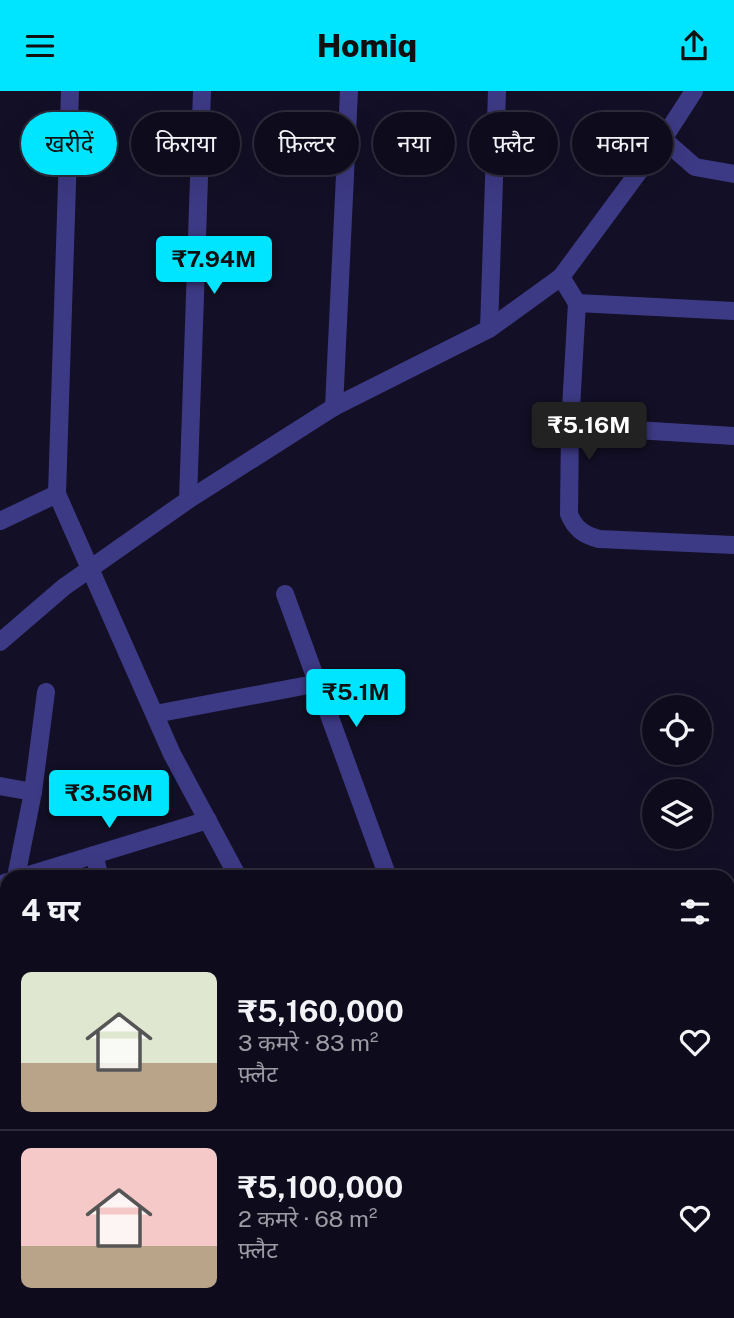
<!DOCTYPE html>
<html lang="hi">
<head>
<meta charset="utf-8">
<style>
	body { margin:0; font-family:"Public Sans","Noto Sans Devanagari",sans-serif; background:#171425; color:#f1f3f6; height:100vh; display:flex; flex-direction:column; font-size:26px; white-space:nowrap }
	* { box-sizing:border-box; margin:0 }
	p { font-size:23px; color:#9b9ba3 }
	.icon { flex:none; width:38px; height:38px; fill:none; stroke:currentColor; stroke-width:2; stroke-linecap:round; stroke-linejoin:round }
	.map { position:relative; flex:1; overflow:hidden }
	.details { position:absolute; left:0px; top:779px; width:735px; height:450px; display:flex; flex-direction:column; background:#0e0b1c; border-radius:21px 21px 0 0; box-shadow:0 7px 28px #0002,0 0 0 2px #2e2b3b }
	.details>* { flex:none }
	.banner { position:absolute; left:21px; top:21px; width:693px; height:63px; display:flex; gap:14px }
	.tools { position:absolute; left:642px; top:604px; display:grid; gap:14px }
	.tools a { display:grid; place-items:center; width:70px; height:70px; border-radius:50%; background:#0e0b1c; box-shadow:0 7px 28px #0002,0 0 0 2px #2e2b3b; font-size:35px }
	.price { position:absolute; translate:-50% -60px; padding:0 16px; border-radius:7px; background:#00e5ff; color:#111; font-size:23px; line-height:46px; filter:drop-shadow(0 2px 4px #0008) }
	.price::after { content:''; position:absolute; left:50%; top:42px; width:21px; height:16px; margin-left:-10px; background:inherit; clip-path:polygon(0 0,100% 0,50% 100%) }
	.price.on { background:#222; color:#fff }
	ul { padding:0; list-style:none }
	li { display:flex; align-items:center; gap:21px; height:175px; padding:0 21px }
	li+li { border-top:2px solid #2e2b3b }
	li span { display:grid; place-items:center; flex:none; width:196px; height:140px; border-radius:10px; color:#555 }
	li>.icon { margin-inline-start:auto }
	span .icon { width:84px; height:84px; fill:#fffc; stroke-width:1 }
	li b { font-size:30px }
	h2 { display:flex; justify-content:space-between; align-items:center; height:84px; padding:0 21px; font-size:30px }
	.pill { padding:0 24px; border-radius:32px; background:#0e0b1c; box-shadow:0 7px 28px #0002,0 0 0 2px #2e2b3b; font-size:24px; line-height:63px }
	.pill.on { background:#00e5ff; color:#111 }
	header { display:flex; justify-content:space-between; align-items:center; height:91px; padding:0 21px; background:#00e5ff; color:#111; font-size:32px; font-weight:800 }
	.map>svg:first-child { display:block }
	.lines { fill:none; stroke-linecap:round; stroke-linejoin:round }
	.minor { stroke:#3d3a85; stroke-width:18 }
</style>
</head>
<body>
<header><svg class="icon" aria-label="menu" viewBox="0 0 24 24"><path d="M4 6h16M4 12h16M4 18h16"/></svg>Homiq<svg class="icon" aria-label="share" viewBox="0 0 24 24"><path d="M12 15V3M7 8l5-5 5 5M5 13v7h14v-7"/></svg></header>
<div class="map">
<svg width="734" height="1227" viewBox="0 0 734 1227">
	<rect width="100%" height="100%" fill="#130f26"/>
	<g class="lines">
		<g class="minor">
			<polyline points="70,0 57,403 172,663 238,786"/>
			<polyline points="663,48 695,76 734,83"/>
			<path d="M561 186 577 212 570 335 569 423C575 438 584 444 599 448L734 454"/>
			<polyline points="577,212 734,220"/>
			<polyline points="489,238 497,0"/>
			<polyline points="334,316 349,0"/>
			<polyline points="570,335 734,345"/>
			<polyline points="188,409 202,0"/>
			<polyline points="0,430 57,403"/>
			<polyline points="285,503 388,786"/>
			<polyline points="0,551 64,496 188,409 334,316 489,238 561,186 663,48 694,0"/>
			<polyline points="155,623 319,592"/>
			<polyline points="0,695 33,701"/>
			<polyline points="94,764 100,786"/>
			<polyline points="16,786 33,701 46,601"/>
			<polyline points="22,786 208,729"/>
			<polyline points="0,794 7,791"/>
			<polyline points="0,852 7,873"/>
			<polyline points="728,1090 734,1090"/>
			<polyline points="728,1181 734,1181"/>
			<polyline points="0,1194 7,1196"/>
			<polyline points="468,1222 470,1227"/>
			<polyline points="86,1227 86,1222"/>
			<polyline points="570,1227 570,1222"/>
			<polyline points="721,1227 721,1222"/>
		</g>
	</g>
</svg>
<div class="tools">
<a><svg class="icon" aria-label="locate" viewBox="0 0 24 24"><circle cx="12" cy="12" r="6"/><path d="M12 2v4M12 18v4M2 12h4M18 12h4"/></svg></a>
<a><svg class="icon" aria-label="layers" viewBox="0 0 24 24"><path d="M12 4l9 5-9 5-9-5zM3 14l9 5 9-5"/></svg></a>
</div>
<b class="price" style="left:214px;top:205px">₹7.94M</b>
<b class="price on" style="left:589px;top:371px">₹5.16M</b>
<b class="price" style="left:356px;top:638px">₹5.1M</b>
<b class="price" style="left:109px;top:739px">₹3.56M</b>
<div class="banner">
<a class="pill on">खरीदें</a>
<a class="pill">किराया</a>
<a class="pill">फ़िल्टर</a>
<a class="pill">नया</a>
<a class="pill">फ़्लैट</a>
<a class="pill">मकान</a>
</div>
<section class="details">
<h2>4 घर<svg class="icon" aria-label="filters" viewBox="0 0 24 24"><path d="M4 7h16M4 17h16"/><circle cx="9" cy="7" r="2"/><circle cx="15" cy="17" r="2"/></svg></h2>
<ul>
<li><span style="background:linear-gradient(#dfe7d0 65%,#b9a48a 0)"><svg class="icon" aria-label="home" viewBox="0 0 24 24"><path d="M3 11l9-7 9 7M6 9v11h12V9"/></svg></span><div><b>₹5,160,000</b><p>3 कमरे · 83 m²</p><p>फ़्लैट</p></div><svg class="icon" aria-label="heart" viewBox="0 0 24 24"><path d="M12 20l-8-8c-3-5 5-10 8-4 3-6 11-1 8 4z"/></svg></li>
<li><span style="background:linear-gradient(#f6c9c9 70%,#b9a48a 0)"><svg class="icon" aria-label="home" viewBox="0 0 24 24"><path d="M3 11l9-7 9 7M6 9v11h12V9"/></svg></span><div><b>₹5,100,000</b><p>2 कमरे · 68 m²</p><p>फ़्लैट</p></div><svg class="icon" aria-label="heart" viewBox="0 0 24 24"><path d="M12 20l-8-8c-3-5 5-10 8-4 3-6 11-1 8 4z"/></svg></li>
</ul>
</section>
</div>
</body>
</html>
